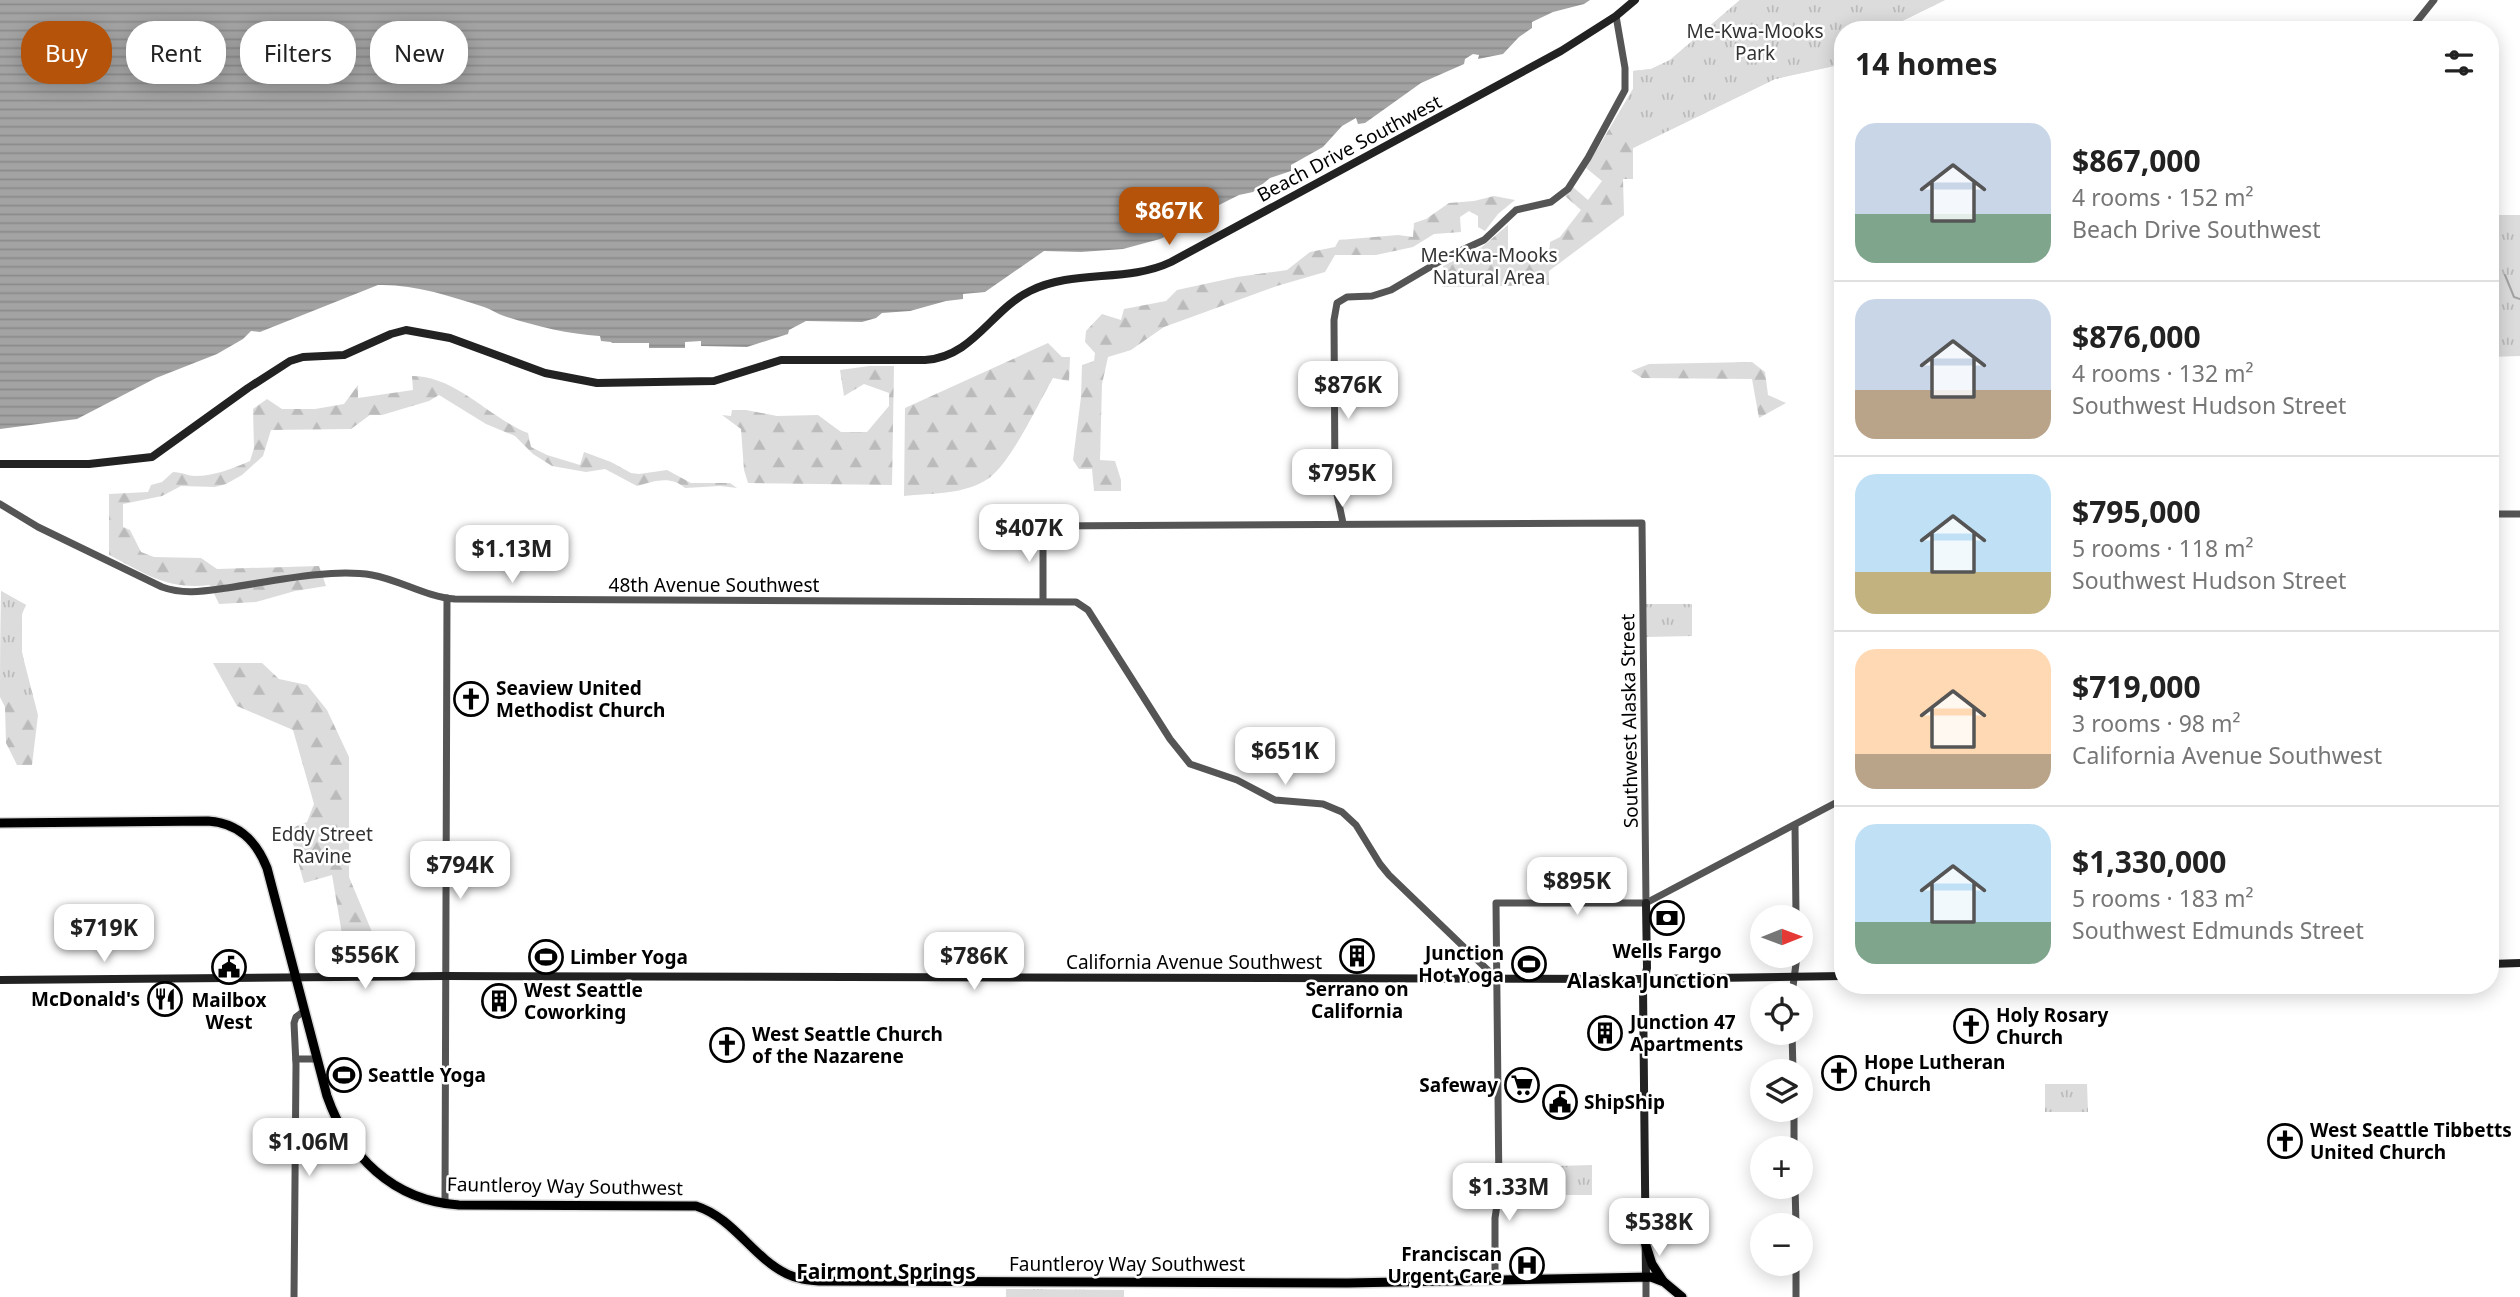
<!DOCTYPE html>
<html lang="en">
<head>
<meta charset="utf-8">
<style>
	body { margin:0; font-family:"Noto Sans",sans-serif; background:#f6f6f6; color:#222; height:100vh; display:flex; flex-direction:column; font-size:26px; white-space:nowrap }
	* { box-sizing:border-box; margin:0 }
	p { font-size:23px; color:#767676 }
	.icon { flex:none; width:38px; height:38px; fill:none; stroke:currentColor; stroke-width:2; stroke-linecap:round; stroke-linejoin:round }
	.map { position:relative; flex:1; overflow:hidden }
	.details { position:absolute; left:1834px; top:21px; width:665px; height:973px; display:flex; flex-direction:column; background:#fff; border-radius:28px; box-shadow:0 4px 18px #0003 }
	.details>* { flex:none }
	.guide { position:absolute; left:21px; top:21px; width:665px; height:63px; display:flex; gap:14px }
	.needle { width:46px; rotate:89deg }
	.tools { position:absolute; left:1750px; top:905px; display:grid; gap:14px }
	.tools a { display:grid; place-items:center; width:63px; height:63px; border-radius:50%; background:#fff; box-shadow:0 4px 18px #0003; font-size:35px }
	.price { position:absolute; translate:-50% -60px; padding:0 16px; border-radius:14px; background:#fff; color:#222; font-size:23px; line-height:46px; filter:drop-shadow(0 2px 4px #0008) }
	.price::after { content:''; position:absolute; left:50%; top:42px; width:21px; height:16px; margin-left:-10px; background:inherit; clip-path:polygon(0 0,100% 0,50% 100%) }
	.price.active { background:#b45309; color:#fff }
	ul { padding:0; list-style:none }
	li { display:flex; align-items:center; gap:21px; height:175px; padding:0 21px }
	li+li { border-top:2px solid #e0e0e0 }
	li span { display:grid; place-items:center; flex:none; width:196px; height:140px; border-radius:21px; color:#555 }
	li>.icon { margin-inline-start:auto }
	span .icon { width:84px; height:84px; fill:#fffc; stroke-width:1 }
	li b { font-size:30px }
	h2 { display:flex; justify-content:space-between; align-items:center; height:84px; padding:0 21px; font-size:30px }
	.chip { padding:0 24px; border-radius:28px; background:#fff; box-shadow:0 4px 18px #0003; font-size:24px; line-height:63px }
	.chip.active { background:#b45309; color:#fff }
	.map>svg:first-child { display:block }
	.forest { fill:url(#forest-firs) }
	.park { fill:url(#park-tufts) }
	.water { fill:url(#water-rules) }
	.lines { fill:none; stroke-linecap:round; stroke-linejoin:round }
	.stream { stroke:#a3a3a3; stroke-width:2 }
	.primary-casing { stroke:#dbdbdb; stroke-width:12 }
	.tertiary { stroke:#555; stroke-width:7 }
	.secondary { stroke:#222; stroke-width:8 }
	.primary { stroke:#000; stroke-width:9 }
	.labels { text-anchor:middle; stroke-width:5; stroke-linejoin:round; paint-order:stroke }
	.park-label { font-size:19px; fill:#333; stroke:#fff }
	.street-label { font-size:19px; fill:#000; stroke:#fff }
	.poi-label { font-size:19px; font-weight:bold; fill:#000; stroke:#fff; text-anchor:start }
	.neighbourhood-label { font-size:21px; font-weight:bold; fill:#000; stroke:#fff }
</style>
</head>
<body>
<div class="map">
<svg width="2520" height="1297" viewBox="0 0 2520 1297">
	<defs>
		<pattern id="forest-firs" width="22" height="20" patternUnits="userSpaceOnUse" patternTransform="scale(1.75)"><rect width="22" height="20" fill="#dcdcdc"/><path d="M5 1l3.5 6h-7zM16 11l3.5 6h-7z" fill="#bbb"/></pattern>
		<pattern id="park-tufts" width="24" height="20" patternUnits="userSpaceOnUse" patternTransform="scale(1.75)"><rect width="24" height="20" fill="#dcdcdc"/><path d="M3 7l-1-3M5 7V3M7 7l1-3M15 17l-1-3M17 17v-4M19 17l1-3" fill="none" stroke="#bbb"/></pattern>
		<pattern id="water-rules" width="6" height="5" patternUnits="userSpaceOnUse" patternTransform="scale(1.75)"><rect width="6" height="5" fill="#a3a3a3"/><path d="M0 2.5h6" fill="none" stroke="#8b8b8b"/></pattern>
	</defs>
	<rect width="100%" height="100%" fill="#fff"/>
	<g class="forest">
		<polygon points="1740,0 1945,0 1892,26 1891,30 1843,30 1843,64 1775,79 1633,148 1633,179 1623,179 1624,215 1549,271 1549,285 1442,287 1443,266 1482,247 1508,225 1508,256 1549,256 1550,242 1560,237 1581,210 1565,196 1573,187 1588,200 1602,181 1586,168 1633,89 1633,71 1651,69 1670,60"/>
		<polygon points="1494,196 1515,200 1498,214 1485,231 1478,227 1478,216 1469,211 1460,217 1461,232 1434,234 1413,247 1376,255 1335,255 1325,272 1277,286 1164,327 1131,350 1108,357 1102,384 1100,460 1115,461 1121,480 1121,491 1094,491 1092,469 1079,469 1073,460 1081,397 1082,365 1094,361 1095,353 1085,342 1086,331 1102,314 1121,320 1124,309 1166,301 1177,290 1237,277 1287,270 1310,252 1335,247 1339,240 1398,235 1413,237 1414,223 1426,219 1449,203 1474,201"/>
		<path d="M1048 343 1062 357H1070L1069 381 1053 378C1038 404 1012 461 989 478 966 495 930 493 904 496L905 408Z"/>
		<polygon points="1752,362 1765,372 1768,395 1786,403 1759,418 1752,379 1642,378 1631,371 1649,364"/>
		<polygon points="869,366 894,366 892,485 748,483 744,470 741,429 722,415 731,416 732,410 746,410 777,416 818,415 841,432 867,432 889,406 889,393 864,384 844,396 840,370"/>
		<path d="M412 376C456 376 488 417 528 433L531 447 547 455 580 465 584 452 611 462 631 473 639 474 667 470 691 483H730L737 488 720 486 685 488C671 475 654 481 637 486L605 469 586 472 552 466 533 454 515 436 486 424 439 395 429 401 382 415H370L351 429 271 430 263 456 242 475 226 484 215 487 181 486 162 496 123 504V527L130 530 141 552 154 557 201 558 217 569 319 566 326 586 295 591 256 602 219 604 210 585C167 590 146 574 109 555V494L148 492 151 485 162 482 173 472C182 472 188 476 195 476 215 476 231 469 250 461L254 448 253 409 267 399 282 409H315L344 404 358 385V398L413 390Z"/>
		<polygon points="1,591 26,605 22,613 22,653 38,715 32,765 17,765 6,743 5,707 0,697"/>
		<polygon points="213,663 262,663 279,679 307,685 327,710 349,757 349,877 372,932 342,934 332,875 304,883 289,829 307,822 314,804 293,730 237,706"/>
	</g>
	<g class="park">
		<polygon points="1740,0 1945,0 1892,26 1891,30 1843,30 1843,64 1775,79 1633,148 1633,125 1612,125 1633,89 1633,71 1651,69 1670,60"/>
		<polygon points="2490,215 2520,215 2520,356 2490,357"/>
		<path d="M1 591 26 605C12 628 27 674 33 699L0 697Z"/>
		<polygon points="1646,604 1692,604 1692,636 1646,637"/>
		<polygon points="374,939 382,970 356,971 355,945"/>
		<polygon points="2045,1084 2087,1084 2088,1112 2045,1112"/>
		<polygon points="1592,1165 1592,1195 1558,1195 1558,1166"/>
		<polygon points="1006,1289 1124,1290 1124,1297 1006,1297"/>
	</g>
	<path class="water" d="M0 0H1590L1584 4 1553 12 1532 22V28L1519 37 1503 54 1478 59 1479 55 1473 54 1465 59 1464 64 1421 83 1365 123 1358 124 1356 118 1342 126 1323 147 1291 165V171L1270 178 1253 192 1239 195 1213 208V214L1176 229V232L1160 239 1123 249 1081 252 1044 251 985 292 963 294V299L946 301 910 311 882 313 876 318 862 322 806 321 789 330 788 334 747 347 701 346V341L685 342V348H649V343H612L611 342 601 341 600 336C567 334 535 326 504 316 497 314 491 309 484 307 450 296 414 284 378 285L260 332 251 331 243 339 217 354 156 378 77 419 0 429Z"/>
	<g class="lines">
		<polyline class="stream" points="2505,275 2514,297 2520,299"/>
		<g class="primary-casing">
			<g id="primary">
				<path d="M0 823 208 821C238 823 256 840 267 868L327 1096C348 1156 393 1201 459 1205L696 1206C734 1218 752 1257 787 1274 797 1279 808 1280 819 1281L1348 1283 1651 1277 1664 1282 1682 1297"/>
				<polyline points="1644,1239 1652,1264 1663,1281"/>
			</g>
		</g>
		<g class="tertiary">
			<polyline points="2410,30 2434,0"/>
			<path d="M0 504 38 527 162 587C184 595 205 591 227 588 269 582 329 568 372 575 400 580 426 597 455 599L1076 602 1088 610 1170 739 1190 764 1237 780 1275 800 1323 804 1342 812 1356 825 1380 864 1389 875 1496 978"/>
			<polyline points="2490,514 2520,514"/>
			<polyline points="1343,523 1335,485 1334,320 1337,303 1347,297 1372,296 1391,290 1447,257 1484,240 1516,210 1551,202 1568,189 1588,158 1625,90 1625,68 1616,16"/>
			<polyline points="1043,601 1043,526 1642,523 1646,903"/>
			<polyline points="1795,825 1796,917"/>
			<polyline points="1792,994 1797,956"/>
			<polyline points="1792,1032 1793,1071"/>
			<polyline points="296,1059 317,1059"/>
			<polyline points="1794,1110 1794,1148"/>
			<polyline points="1795,1186 1796,1225"/>
			<polyline points="445,1204 447,598"/>
			<polyline points="1796,1264 1796,1297"/>
			<polyline points="1646,1278 1646,1297"/>
			<polyline points="1495,1281 1495,1218 1499,1192 1496,903 1646,903 1843,799"/>
			<polyline points="294,1297 296,1065 294,1023 296,1017 304,1011"/>
		</g>
		<g class="secondary">
			<path d="M0 464H89L152 457 248 388 290 361 303 357 344 355 391 334 406 330 450 338 545 373 597 383 714 381 781 360H925C973 357 991 310 1030 291 1074 269 1127 283 1171 262L1561 51 1616 16 1635 0"/>
			<polyline points="2490,964 2520,963"/>
			<polyline points="0,980 445,976 1645,979 1843,976"/>
			<polyline points="1646,1278 1643,988 1647,968 1646,903"/>
		</g>
		<use href="#primary" class="primary"/>
	</g>
	<defs>
		<g id="church-ring" transform="scale(1.75)"><circle r="9.5" fill="#fff" stroke="#000" stroke-width="1.5"/><path d="M-1.2-6h2.4v3.5h3.3v2.4h-3.3V6h-2.4V-.1h-3.3v-2.4h3.3Z" fill="#000"/></g>
		<g id="bank-ring" transform="scale(1.75)"><circle r="9.5" fill="#fff" stroke="#000" stroke-width="1.5"/><path d="M-6-4H6V4H-6ZM0-2.3a2.3 2.3 0 1 0 0 4.6a2.3 2.3 0 1 0 0-4.6Z" fill="#000"/></g>
		<g id="building-ring" transform="scale(1.75)"><circle r="9.5" fill="#fff" stroke="#000" stroke-width="1.5"/><path d="M-4-6H4V6H1V3H-1V6H-4ZM-2.5-4.3h1.7v1.8h-1.7ZM.8-4.3h1.7v1.8H.8ZM-2.5-1h1.7V.8h-1.7ZM.8-1h1.7V.8H.8Z" fill="#000"/></g>
		<g id="stadium-ring" transform="scale(1.75)"><circle r="9.5" fill="#fff" stroke="#000" stroke-width="1.5"/><path d="M0-5a6.5 5 0 1 0 0 10a6.5 5 0 1 0 0-10ZM-3.5-1.8h7v3.6h-7Z" fill="#000"/></g>
		<g id="civic-ring" transform="scale(1.75)"><circle r="9.5" fill="#fff" stroke="#000" stroke-width="1.5"/><path d="M-.6-6.5H3V-4.5H.6V-3L4-1V1h2V6H-6V1h2V-1L-.6-3ZM-1.2 2.5V6h2.4V2.5Z" fill="#000"/></g>
		<g id="restaurant-ring" transform="scale(1.75)"><circle r="9.5" fill="#fff" stroke="#000" stroke-width="1.5"/><path d="M-5-6h1v4h1v-4h1v4h1v-4h1v5L-1.5 .5V6h-2V.5L-5-1ZM5-6V6H3V1.5H1.5Q1.5-4 5-6Z" fill="#000"/></g>
		<g id="supermarket-ring" transform="scale(1.75)"><circle r="9.5" fill="#fff" stroke="#000" stroke-width="1.5"/><path d="M-6-5.5h2.5l.6 2H6L4.5 2H-2.5L-4.4-4H-6ZM-1.5 3.2a1.3 1.3 0 1 0 .1 0ZM3 3.2a1.3 1.3 0 1 0 .1 0Z" fill="#000"/></g>
		<g id="hospital-ring" transform="scale(1.75)"><circle r="9.5" fill="#fff" stroke="#000" stroke-width="1.5"/><path d="M-5-5h3v3.5h4V-5h3V5h-3V1.5h-4V5h-3Z" fill="#000"/></g>
	</defs>
	<g fill-rule="evenodd">
		<use href="#church-ring" x="471" y="699"/>
		<use href="#bank-ring" x="1667" y="918"/>
		<use href="#building-ring" x="1357" y="956"/>
		<use href="#stadium-ring" x="546" y="957"/>
		<use href="#stadium-ring" x="1529" y="964"/>
		<use href="#civic-ring" x="229" y="967"/>
		<use href="#restaurant-ring" x="165" y="999"/>
		<use href="#building-ring" x="499" y="1001"/>
		<use href="#church-ring" x="1971" y="1026"/>
		<use href="#building-ring" x="1605" y="1033"/>
		<use href="#church-ring" x="727" y="1045"/>
		<use href="#church-ring" x="1839" y="1073"/>
		<use href="#stadium-ring" x="344" y="1075"/>
		<use href="#supermarket-ring" x="1522" y="1085"/>
		<use href="#civic-ring" x="1560" y="1102"/>
		<use href="#church-ring" x="2285" y="1141"/>
		<use href="#hospital-ring" x="1527" y="1265"/>
	</g>
	<g class="labels">
		<g class="park-label">
			<text x="1755" y="38">Me-Kwa-Mooks<tspan x="1755" dy="22">Park</tspan></text>
			<text x="1489" y="262">Me-Kwa-Mooks<tspan x="1489" dy="22">Natural Area</tspan></text>
			<text x="322" y="841">Eddy Street<tspan x="322" dy="22">Ravine</tspan></text>
		</g>
		<g class="street-label">
			<text transform="translate(1349 148) rotate(-28)" y="7">Beach Drive Southwest</text>
			<text x="714" y="592">48th Avenue Southwest</text>
			<text transform="translate(1629 721) rotate(-91)" y="7">Southwest Alaska Street</text>
			<text x="1194" y="969">California Avenue Southwest</text>
			<text transform="translate(565 1186) rotate(1)" y="7">Fauntleroy Way Southwest</text>
			<text x="1127" y="1271">Fauntleroy Way Southwest</text>
		</g>
		<g class="poi-label">
			<text x="496" y="695">Seaview United<tspan x="496" dy="22">Methodist Church</tspan></text>
			<text x="1667" y="958" text-anchor="middle">Wells Fargo</text>
			<text x="1504" y="960" text-anchor="end">Junction<tspan x="1504" dy="22">Hot Yoga</tspan></text>
			<text x="570" y="964">Limber Yoga</text>
			<text x="1357" y="996" text-anchor="middle">Serrano on<tspan x="1357" dy="22">California</tspan></text>
			<text x="524" y="997">West Seattle<tspan x="524" dy="22">Coworking</tspan></text>
			<text x="140" y="1006" text-anchor="end">McDonald's</text>
			<text x="229" y="1007" text-anchor="middle">Mailbox<tspan x="229" dy="22">West</tspan></text>
			<text x="1996" y="1022">Holy Rosary<tspan x="1996" dy="22">Church</tspan></text>
			<text x="1630" y="1029">Junction 47<tspan x="1630" dy="22">Apartments</tspan></text>
			<text x="752" y="1041">West Seattle Church<tspan x="752" dy="22">of the Nazarene</tspan></text>
			<text x="1864" y="1069">Hope Lutheran<tspan x="1864" dy="22">Church</tspan></text>
			<text x="368" y="1082">Seattle Yoga</text>
			<text x="1498" y="1092" text-anchor="end">Safeway</text>
			<text x="1584" y="1109">ShipShip</text>
			<text x="2310" y="1137">West Seattle Tibbetts<tspan x="2310" dy="22">United Church</tspan></text>
			<text x="1502" y="1261" text-anchor="end">Franciscan<tspan x="1502" dy="22">Urgent Care</tspan></text>
		</g>
		<g class="neighbourhood-label">
			<text x="1648" y="988">Alaska Junction</text>
			<text x="886" y="1279">Fairmont Springs</text>
		</g>
	</g>
</svg>
<div class="tools">
<a><svg class="needle" viewBox="-14 -14 28 28"><path d="M0-13l5 13h-10z" fill="#e53935"/><path d="M0 13l5-13h-10z" fill="#767676"/></svg></a>
<a><svg class="icon" aria-label="locate" viewBox="0 0 24 24"><circle cx="12" cy="12" r="6"/><path d="M12 2v4M12 18v4M2 12h4M18 12h4"/></svg></a>
<a><svg class="icon" aria-label="layers" viewBox="0 0 24 24"><path d="M12 4l9 5-9 5-9-5zM3 14l9 5 9-5"/></svg></a>
<a>+</a>
<a>−</a>
</div>
<b class="price active" style="left:1169px;top:247px">$867K</b>
<b class="price" style="left:1348px;top:421px">$876K</b>
<b class="price" style="left:1342px;top:509px">$795K</b>
<b class="price" style="left:1029px;top:564px">$407K</b>
<b class="price" style="left:512px;top:585px">$1.13M</b>
<b class="price" style="left:1285px;top:787px">$651K</b>
<b class="price" style="left:460px;top:901px">$794K</b>
<b class="price" style="left:1577px;top:917px">$895K</b>
<b class="price" style="left:104px;top:964px">$719K</b>
<b class="price" style="left:365px;top:991px">$556K</b>
<b class="price" style="left:974px;top:992px">$786K</b>
<b class="price" style="left:309px;top:1178px">$1.06M</b>
<b class="price" style="left:1509px;top:1223px">$1.33M</b>
<b class="price" style="left:1659px;top:1258px">$538K</b>
<div class="guide">
<a class="chip active">Buy</a>
<a class="chip">Rent</a>
<a class="chip">Filters</a>
<a class="chip">New</a>
</div>
<section class="details">
<h2>14 homes<svg class="icon" aria-label="filters" viewBox="0 0 24 24"><path d="M4 7h16M4 17h16"/><circle cx="9" cy="7" r="2"/><circle cx="15" cy="17" r="2"/></svg></h2>
<ul>
<li><span style="background:linear-gradient(#c9d6e8 65%,#7fa58c 0)"><svg class="icon" aria-label="home" viewBox="0 0 24 24"><path d="M3 11l9-7 9 7M6 9v11h12V9"/></svg></span><div><b>$867,000</b><p>4 rooms · 152 m²</p><p>Beach Drive Southwest</p></div></li>
<li><span style="background:linear-gradient(#c9d6e8 65%,#b9a48a 0)"><svg class="icon" aria-label="home" viewBox="0 0 24 24"><path d="M3 11l9-7 9 7M6 9v11h12V9"/></svg></span><div><b>$876,000</b><p>4 rooms · 132 m²</p><p>Southwest Hudson Street</p></div></li>
<li><span style="background:linear-gradient(#bfe0f5 70%,#c2b280 0)"><svg class="icon" aria-label="home" viewBox="0 0 24 24"><path d="M3 11l9-7 9 7M6 9v11h12V9"/></svg></span><div><b>$795,000</b><p>5 rooms · 118 m²</p><p>Southwest Hudson Street</p></div></li>
<li><span style="background:linear-gradient(#ffd9b3 75%,#b9a48a 0)"><svg class="icon" aria-label="home" viewBox="0 0 24 24"><path d="M3 11l9-7 9 7M6 9v11h12V9"/></svg></span><div><b>$719,000</b><p>3 rooms · 98 m²</p><p>California Avenue Southwest</p></div></li>
<li><span style="background:linear-gradient(#bfe0f5 70%,#7fa58c 0)"><svg class="icon" aria-label="home" viewBox="0 0 24 24"><path d="M3 11l9-7 9 7M6 9v11h12V9"/></svg></span><div><b>$1,330,000</b><p>5 rooms · 183 m²</p><p>Southwest Edmunds Street</p></div></li>
</ul>
</section>
</div>
</body>
</html>
